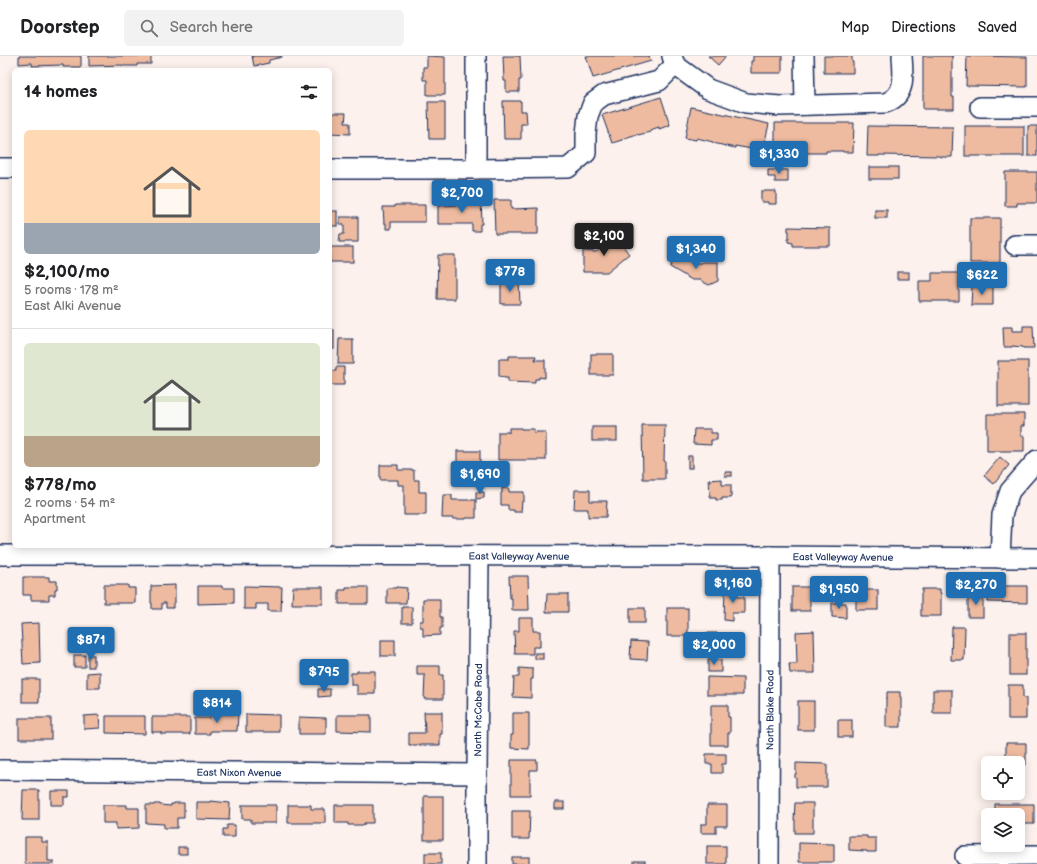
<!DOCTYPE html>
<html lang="en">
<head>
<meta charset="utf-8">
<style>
	body { margin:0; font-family:"Balsamiq Sans",sans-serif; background:#f2f2f2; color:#202124; height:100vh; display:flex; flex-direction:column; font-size:15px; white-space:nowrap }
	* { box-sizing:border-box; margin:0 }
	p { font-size:13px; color:#757577 }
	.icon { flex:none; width:22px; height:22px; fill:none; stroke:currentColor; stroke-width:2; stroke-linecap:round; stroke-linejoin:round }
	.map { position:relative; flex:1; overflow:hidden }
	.side { position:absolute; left:12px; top:12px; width:320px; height:480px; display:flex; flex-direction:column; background:#fff; border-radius:6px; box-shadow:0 2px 10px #0003 }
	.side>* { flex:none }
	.buttons { position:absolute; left:981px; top:700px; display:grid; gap:8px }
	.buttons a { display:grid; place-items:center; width:44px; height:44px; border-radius:6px; background:#fff; box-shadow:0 2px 10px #0003; font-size:20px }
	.price { position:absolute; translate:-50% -34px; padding:0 9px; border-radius:4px; background:#1f6fb2; color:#fff; font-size:13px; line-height:26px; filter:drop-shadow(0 1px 2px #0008) }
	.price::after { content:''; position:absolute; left:50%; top:24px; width:12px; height:9px; margin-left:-6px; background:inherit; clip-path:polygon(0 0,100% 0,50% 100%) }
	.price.on { background:#222; color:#fff }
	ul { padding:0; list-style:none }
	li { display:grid; align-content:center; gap:8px; height:212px; padding:0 12px }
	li+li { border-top:1px solid #e0e0e0 }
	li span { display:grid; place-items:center; height:124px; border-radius:6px; color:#555 }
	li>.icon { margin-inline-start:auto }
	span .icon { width:72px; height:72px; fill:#fffc; stroke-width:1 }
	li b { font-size:17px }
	h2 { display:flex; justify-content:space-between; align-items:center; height:48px; padding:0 12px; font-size:17px }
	header { display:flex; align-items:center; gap:24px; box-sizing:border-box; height:56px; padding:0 20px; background:#fff; border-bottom:1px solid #e0e0e0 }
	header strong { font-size:19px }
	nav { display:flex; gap:22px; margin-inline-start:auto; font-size:14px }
	.search { width:280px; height:36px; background:#f2f2f2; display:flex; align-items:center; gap:10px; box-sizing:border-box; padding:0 14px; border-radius:6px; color:#757577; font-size:15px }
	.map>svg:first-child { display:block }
	.building { fill:#eebba0; stroke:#1b2f5e }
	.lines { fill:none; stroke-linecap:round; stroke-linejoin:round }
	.minor-casing { stroke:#1b2f5e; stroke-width:22 }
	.minor { stroke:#fff; stroke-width:19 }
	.labels { text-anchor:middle; stroke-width:3; stroke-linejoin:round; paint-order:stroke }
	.street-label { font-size:10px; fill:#1b2f5e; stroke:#fff }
</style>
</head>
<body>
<header>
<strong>Doorstep</strong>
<div class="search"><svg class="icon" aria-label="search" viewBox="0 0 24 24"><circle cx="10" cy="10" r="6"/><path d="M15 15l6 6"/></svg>Search here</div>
<nav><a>Map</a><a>Directions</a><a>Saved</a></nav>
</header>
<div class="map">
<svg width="1037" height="808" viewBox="0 0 1037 808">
	<rect width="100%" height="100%" fill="#fcf1ec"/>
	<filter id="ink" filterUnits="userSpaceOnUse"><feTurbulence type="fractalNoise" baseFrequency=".025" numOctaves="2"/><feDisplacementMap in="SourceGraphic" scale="8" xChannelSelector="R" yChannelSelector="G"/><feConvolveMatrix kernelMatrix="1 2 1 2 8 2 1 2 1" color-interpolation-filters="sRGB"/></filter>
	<g filter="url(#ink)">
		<g class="building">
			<polygon points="19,0 81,0 81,11 63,11 63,9 32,10 32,7 19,8"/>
			<polygon points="89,0 151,0 151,8 137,8 137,10 122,10 122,9 89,10"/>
			<polygon points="252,0 282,0 282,1 269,4 269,7 254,10"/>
			<polygon points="427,0 445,1 445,39 427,39 427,24 423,24 423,11 427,11"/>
			<polygon points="503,0 520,0 521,24 519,24 519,36 506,36 506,25 504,25"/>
			<polygon points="586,0 649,0 651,5 593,22"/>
			<polygon points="708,0 726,0 718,9"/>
			<polygon points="753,0 782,0 782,17 751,17 751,5 753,5"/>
			<polygon points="824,0 852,0 852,6 853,6 853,17 824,17"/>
			<polygon points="923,0 953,0 952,0 952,41 954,41 954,53 923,53"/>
			<polygon points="967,0 1027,1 1027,31 966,30"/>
			<polygon points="661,41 670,69 659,73 659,71 650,74 650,76 638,79 637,78 622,83 622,84 612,87 602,59"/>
			<polygon points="503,45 521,45 521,55 526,55 527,68 521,68 521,83 504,83"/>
			<polygon points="428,46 445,46 445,83 429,83"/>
			<polygon points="691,51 769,68 762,98 751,95 752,93 735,90 735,92 713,87 713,86 697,82 696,84 685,82"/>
			<polygon points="330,57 346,57 345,67 350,67 350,78 330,77"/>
			<polygon points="775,67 854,67 853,96 843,96 843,95 826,95 826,97 803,97 803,95 787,95 787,97 775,97"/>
			<polygon points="868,70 953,71 952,101 941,101 940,100 879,99 879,100 867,100"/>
			<rect x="965" y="70" width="59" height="30"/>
			<rect x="1028" y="70" width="9" height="30"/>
			<rect x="869" y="111" width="29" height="12"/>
			<polygon points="768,114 788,114 788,126 775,126 775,121 768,121"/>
			<polygon points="1005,116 1037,116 1037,147 1017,147 1017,150 1005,150"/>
			<polygon points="761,135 776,135 776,148 768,148 768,146 761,146"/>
			<polygon points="481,142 482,168 480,168 480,175 472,175 472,168 438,168 438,150 465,149 465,143"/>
			<polygon points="494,144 511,144 511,153 538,152 538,178 495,178"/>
			<polygon points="395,149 425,149 425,166 391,166 391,173 386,173 386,167 384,167 383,151 395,151"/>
			<rect x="875" y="154" width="12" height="8"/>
			<rect x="330" y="155" width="7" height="15"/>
			<polygon points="340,161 358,161 358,186 339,186 340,178 344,178 344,168 340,168"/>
			<rect x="970" y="162" width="30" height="45"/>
			<rect x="618" y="170" width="13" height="11"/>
			<polygon points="788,171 830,172 830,190 793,190 793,187 788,186 788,183 789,183 789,175 788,175"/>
			<polygon points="616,181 629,198 607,216 583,216 583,195 596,196"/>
			<rect x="330" y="191" width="23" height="15"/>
			<polygon points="678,197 696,207 701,207 701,206 718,206 718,225 709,229 701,225 701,224 692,224 670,211"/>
			<polygon points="438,199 455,199 455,243 437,243"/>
			<polygon points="513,216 519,216 519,222 513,223"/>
			<polygon points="520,216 526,216 526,224 520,225"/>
			<rect x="897" y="216" width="12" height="7"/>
			<polygon points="932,217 959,217 959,245 919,245 919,225 932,225"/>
			<polygon points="501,225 519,225 520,248 501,248"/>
			<polygon points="972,231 993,231 993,249 971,249"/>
			<polygon points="1023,270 1033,270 1034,292 1023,292 1023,291 1012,290 1012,291 1004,291 1003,271 1012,271 1012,275 1023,275"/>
			<rect x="330" y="274" width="4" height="19"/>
			<polygon points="339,283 353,283 353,308 338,308"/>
			<rect x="591" y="298" width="22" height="21"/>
			<polygon points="509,300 536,300 535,304 545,304 545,322 539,321 539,323 535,323 535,327 508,326 508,322 504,322 504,321 499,320 499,303 509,303"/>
			<rect x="998" y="305" width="30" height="45"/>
			<polygon points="336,311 344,311 344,329 330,329 330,315 336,315"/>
			<polygon points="987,358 1024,358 1024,370 1021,370 1021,380 1024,380 1024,395 987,395"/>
			<polygon points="642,369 665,369 664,405 665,405 665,423 643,423"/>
			<rect x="592" y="371" width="25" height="14"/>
			<polygon points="509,372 521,372 521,373 534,373 534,377 536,377 536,376 545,376 545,378 546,378 546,404 498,404 498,376 508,376 509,377"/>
			<polygon points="694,373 711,373 711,377 717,377 717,384 711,384 711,389 693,388"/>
			<rect x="457" y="395" width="23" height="12"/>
			<rect x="688" y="400" width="4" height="12"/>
			<polygon points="1000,401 1009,409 994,428 984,420"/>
			<polygon points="380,409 398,409 398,414 414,414 414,424 419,424 419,436 426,436 426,459 404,459 404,429 398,429 398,424 380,424"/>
			<rect x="725" y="416" width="7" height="4"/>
			<polygon points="722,423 722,429 731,429 731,442 722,442 722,444 716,444 716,442 710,442 709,424"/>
			<polygon points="502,432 509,432 509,436 524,436 524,445 522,445 521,456 514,456 514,454 508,454 508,449 501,449 501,437 502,437"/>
			<polygon points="575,434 590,434 590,445 607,445 606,461 588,461 588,453 574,453"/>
			<polygon points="476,436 484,436 484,442 476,443"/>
			<polygon points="443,439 452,439 452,444 476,444 476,462 466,462 466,463 453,463 453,462 442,462"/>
			<polygon points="509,520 528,520 529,554 512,554 512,542 510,542"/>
			<polygon points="23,521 49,521 49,525 57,525 57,533 55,533 55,539 49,539 49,544 31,544 31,539 23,539"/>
			<polygon points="104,529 128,529 128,532 135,532 135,547 104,547"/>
			<polygon points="175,529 175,547 173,547 173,552 166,552 166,547 162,547 162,553 152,553 152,547 151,547 151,530"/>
			<polygon points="198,530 222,530 222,532 234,532 234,547 198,548"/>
			<polygon points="244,530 282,531 281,555 268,555 268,548 256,548 256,553 244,553"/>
			<polygon points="988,530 1027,530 1027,547 988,546"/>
			<polygon points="293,531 323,531 323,548 292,548"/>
			<polygon points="346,531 368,531 368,548 339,548 339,534 346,534"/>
			<polygon points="396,531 407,532 406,547 387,547 387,532 396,532"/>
			<rect x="792" y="531" width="18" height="24"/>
			<polygon points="725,532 737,532 737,541 744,541 744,557 732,557 732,565 724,564"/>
			<polygon points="922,533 940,533 940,537 941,537 941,560 921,560 921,537 922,537"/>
			<rect x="856" y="534" width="22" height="20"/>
			<polygon points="547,538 568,538 568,556 546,556"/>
			<rect x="968" y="538" width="15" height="23"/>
			<polygon points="423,543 440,543 440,561 442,561 442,572 440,572 440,579 423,580 423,571 420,571 420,565 423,565"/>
			<polygon points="832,547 846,547 846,562 832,561"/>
			<rect x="402" y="551" width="10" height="16"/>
			<rect x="630" y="552" width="15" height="15"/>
			<rect x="667" y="552" width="21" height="28"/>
			<polygon points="519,562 533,562 533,575 540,575 540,591 533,591 533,598 515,598 514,575 519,575"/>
			<polygon points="39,567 40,607 23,608 21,568"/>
			<polygon points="952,571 965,571 964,604 951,604"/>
			<polygon points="814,575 815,617 790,617 789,608 797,608 796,576"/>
			<polygon points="705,577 717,577 717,590 704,590"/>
			<rect x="1010" y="577" width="16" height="42"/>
			<rect x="381" y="584" width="14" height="16"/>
			<polygon points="631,585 648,586 647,604 630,603"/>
			<rect x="535" y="597" width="8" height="6"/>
			<rect x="74" y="599" width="11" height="12"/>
			<rect x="88" y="599" width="6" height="12"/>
			<rect x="708" y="604" width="13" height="12"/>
			<polygon points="417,610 440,610 440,619 443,619 443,643 424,643 425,619 417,619"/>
			<polygon points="519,612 533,613 533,623 531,623 531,642 513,641 514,621 519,621"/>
			<polygon points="357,615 375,615 375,638 357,638 357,629 351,629 351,617 357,617"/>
			<polygon points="100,616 100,632 87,632 87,617"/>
			<polygon points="707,621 743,622 743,639 707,639"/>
			<rect x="22" y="623" width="17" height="23"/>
			<polygon points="1008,629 1023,629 1023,642 1026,642 1026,663 1008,663"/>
			<polygon points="318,633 330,633 330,640 318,641"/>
			<rect x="933" y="634" width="19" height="23"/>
			<polygon points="887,636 900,636 900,641 901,641 901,671 886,671 886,642 887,642"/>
			<rect x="798" y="645" width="16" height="29"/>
			<polygon points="711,649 728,649 728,661 730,661 730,677 728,677 728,689 711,689"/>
			<polygon points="424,656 442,656 442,678 440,678 440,689 409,689 409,677 425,677"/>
			<polygon points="513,657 529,657 529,693 511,692 511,679 513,679"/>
			<polygon points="211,658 238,658 237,675 210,675 210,678 195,678 195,662 210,662"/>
			<polygon points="246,658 279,659 279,676 246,676"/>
			<polygon points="99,659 100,672 84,673 84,660"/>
			<polygon points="337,659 371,659 371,676 337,675"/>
			<polygon points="106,660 145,660 145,678 106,677"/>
			<polygon points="152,661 190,661 190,678 161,678 161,676 152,676"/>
			<polygon points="299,661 326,662 326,678 299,678"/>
			<rect x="19" y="662" width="32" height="21"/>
			<rect x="838" y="664" width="14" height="17"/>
			<polygon points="1006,687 1026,687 1026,709 1021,709 1021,722 1018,722 1018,707 1006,707"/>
			<polygon points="706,698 726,698 726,708 722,708 722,717 712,717 712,708 706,708"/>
			<polygon points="511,704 537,704 537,714 530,714 530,739 511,739"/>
			<polygon points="796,707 827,708 827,731 796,731 796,722 795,722 795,718 796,718"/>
			<polygon points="23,734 39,734 39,764 22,764"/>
			<polygon points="51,735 69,735 69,741 64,741 64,749 51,749"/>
			<rect x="424" y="740" width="19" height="44"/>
			<polygon points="210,745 230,747 229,764 196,763 196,746 210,746"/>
			<rect x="555" y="746" width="9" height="7"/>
			<polygon points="174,747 184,747 184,762 177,762 177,772 164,772 164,768 146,767 146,749 154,749 154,748 160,748 160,749 171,750 171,748 174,748"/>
			<polygon points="795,747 813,747 813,777 795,777 795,764 794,764"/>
			<polygon points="995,748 1034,748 1034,768 1021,768 1021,766 1018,766 1018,759 995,759"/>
			<polygon points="103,749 127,749 127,752 139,752 139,772 116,773 116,767 103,767"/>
			<polygon points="242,749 276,749 276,767 251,767 251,763 242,763"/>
			<polygon points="288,749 311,749 311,753 325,753 325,767 288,767"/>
			<polygon points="335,749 373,749 373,767 364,767 364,769 348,769 348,767 335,767"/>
			<polygon points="707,749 727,749 727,770 716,770 716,777 701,777 701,768 707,768"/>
			<polygon points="512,755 530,755 529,783 512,783"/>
			<polygon points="227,769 235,769 235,781 223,781 223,773 227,773"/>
			<polygon points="849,780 867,780 867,782 876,782 876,796 867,796 867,795 849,794"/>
			<polygon points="25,781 42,781 42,786 48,786 48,805 54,805 54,808 25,808"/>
			<polygon points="799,787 834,788 834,806 799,806"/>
			<rect x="707" y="790" width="19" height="18"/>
			<rect x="178" y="791" width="9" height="7"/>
			<rect x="425" y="797" width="16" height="11"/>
			<rect x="512" y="801" width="17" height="7"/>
			<rect x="634" y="805" width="11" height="3"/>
		</g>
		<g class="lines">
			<g class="minor-casing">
				<g id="minor">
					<path d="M672 0 675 9 708 33 746 47 780 50 885 47C907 40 903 18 902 0"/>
					<polyline points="804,0 805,49"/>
					<polyline points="980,51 1037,51"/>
					<polyline points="0,112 14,112"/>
					<polyline points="330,113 476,113 568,112 586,97 586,78 588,60 593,47 604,39 659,25 675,9"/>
					<polyline points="476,113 476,0"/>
					<polyline points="1015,189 1037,189"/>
					<path id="s1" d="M0 499 770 500 1037 502"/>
					<polyline points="1000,502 1002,459 1010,435 1037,404"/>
					<path id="s2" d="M0 714 477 718"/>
					<polyline points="965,800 1037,799"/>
					<path id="s3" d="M477 808V718L479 500"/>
					<path id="s4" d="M769 808 770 500"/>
				</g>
			</g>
			<use href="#minor" class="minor"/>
		</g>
	</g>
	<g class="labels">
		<g class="street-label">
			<text dy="4" stroke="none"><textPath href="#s1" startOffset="519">East Valleyway Avenue</textPath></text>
			<text dy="4" stroke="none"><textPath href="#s1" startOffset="843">East Valleyway Avenue</textPath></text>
			<text dy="4" stroke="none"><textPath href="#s3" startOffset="154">North McCabe Road</textPath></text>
			<text dy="4" stroke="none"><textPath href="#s4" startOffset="154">North Blake Road</textPath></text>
			<text dy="4" stroke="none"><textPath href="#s2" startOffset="239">East Nixon Avenue</textPath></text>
		</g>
	</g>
</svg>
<div class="buttons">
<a><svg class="icon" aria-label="locate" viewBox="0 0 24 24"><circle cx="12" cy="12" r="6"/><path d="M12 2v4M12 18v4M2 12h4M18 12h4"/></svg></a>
<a><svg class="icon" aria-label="layers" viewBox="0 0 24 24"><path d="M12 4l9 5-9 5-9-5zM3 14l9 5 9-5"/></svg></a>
</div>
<b class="price" style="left:779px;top:119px">$1,330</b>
<b class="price" style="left:462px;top:158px">$2,700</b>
<b class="price on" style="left:604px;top:201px">$2,100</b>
<b class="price" style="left:696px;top:214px">$1,340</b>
<b class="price" style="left:510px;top:237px">$778</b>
<b class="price" style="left:982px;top:240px">$622</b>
<b class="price" style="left:480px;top:439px">$1,690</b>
<b class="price" style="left:733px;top:548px">$1,160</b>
<b class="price" style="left:976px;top:550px">$2,270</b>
<b class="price" style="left:839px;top:554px">$1,950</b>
<b class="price" style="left:91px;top:605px">$871</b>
<b class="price" style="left:714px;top:610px">$2,000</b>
<b class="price" style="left:324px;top:637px">$795</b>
<b class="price" style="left:217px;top:668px">$814</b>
<section class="side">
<h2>14 homes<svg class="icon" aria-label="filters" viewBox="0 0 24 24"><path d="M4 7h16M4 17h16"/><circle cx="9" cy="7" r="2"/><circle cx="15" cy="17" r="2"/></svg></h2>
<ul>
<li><span style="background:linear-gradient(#ffd9b3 75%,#9aa5b1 0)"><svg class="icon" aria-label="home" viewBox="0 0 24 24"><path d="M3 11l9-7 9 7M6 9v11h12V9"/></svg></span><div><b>$2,100/mo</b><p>5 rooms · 178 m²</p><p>East Alki Avenue</p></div></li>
<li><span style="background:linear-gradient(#dfe7d0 75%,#b9a48a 0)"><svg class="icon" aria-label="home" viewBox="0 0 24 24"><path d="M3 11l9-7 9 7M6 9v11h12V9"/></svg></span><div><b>$778/mo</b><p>2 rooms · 54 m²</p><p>Apartment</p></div></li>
</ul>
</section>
</div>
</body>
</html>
